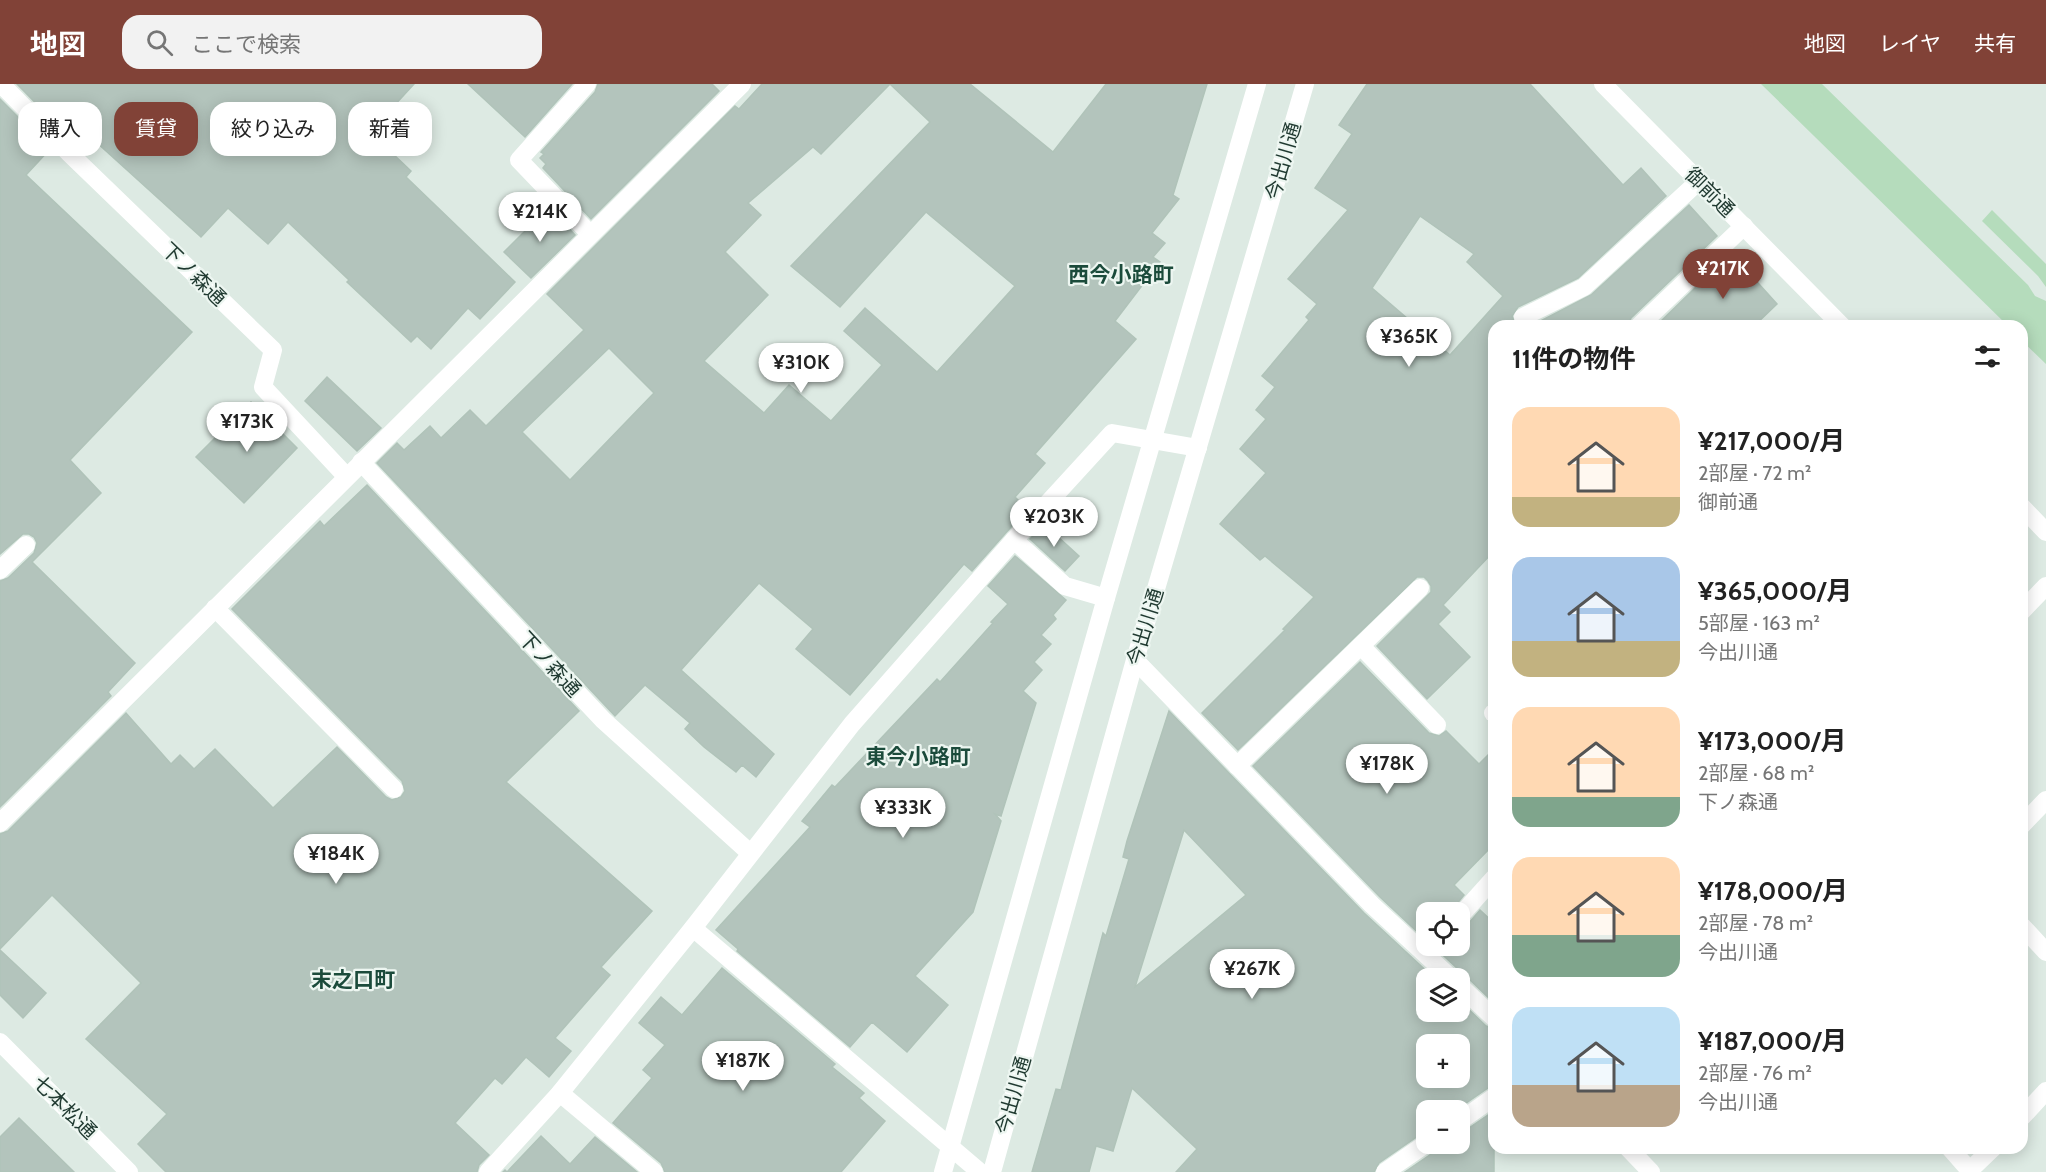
<!DOCTYPE html>
<html lang="ja">
<head>
<meta charset="utf-8">
<style>
	body { margin:0; font-family:Cabin,"Noto Sans JP",sans-serif; background:#f2f2f2; color:#222; height:100vh; display:flex; flex-direction:column; font-size:22px; white-space:nowrap }
	* { box-sizing:border-box; margin:0 }
	p { font-size:20px; color:#767676 }
	.icon { flex:none; width:33px; height:33px; fill:none; stroke:currentColor; stroke-width:2; stroke-linecap:round; stroke-linejoin:round }
	.map { position:relative; flex:1; overflow:hidden }
	.details { position:absolute; left:1488px; top:236px; width:540px; height:834px; display:flex; flex-direction:column; background:#fff; border-radius:18px; box-shadow:0 3px 15px #0003 }
	.details>* { flex:none }
	.banner { position:absolute; left:18px; top:18px; width:570px; height:54px; display:flex; gap:12px }
	.buttons { position:absolute; left:1416px; top:818px; display:grid; gap:12px }
	.buttons a { display:grid; place-items:center; width:54px; height:54px; border-radius:12px; background:#fff; box-shadow:0 3px 15px #0003; font-size:30px }
	.price { position:absolute; translate:-50% -51px; padding:0 14px; border-radius:21px; background:#fff; color:#222; font-size:20px; line-height:39px; filter:drop-shadow(0 2px 3px #0008) }
	.price::after { content:''; position:absolute; left:50%; top:36px; width:18px; height:14px; margin-left:-9px; background:inherit; clip-path:polygon(0 0,100% 0,50% 100%) }
	.price.on { background:#814237; color:#fff }
	ul { padding:0; list-style:none }
	li { display:flex; align-items:center; gap:18px; height:150px; padding:0 24px }
	li span { display:grid; place-items:center; flex:none; width:168px; height:120px; border-radius:18px; color:#555 }
	li>.icon { margin-inline-start:auto }
	span .icon { width:72px; height:72px; fill:#fffc; stroke-width:1 }
	li b { font-size:26px }
	h2 { display:flex; justify-content:space-between; align-items:center; height:72px; padding:0 24px; font-size:26px }
	.chip { padding:0 21px; border-radius:18px; background:#fff; box-shadow:0 3px 15px #0003; font-size:21px; line-height:54px }
	.chip.on { background:#814237; color:#fff }
	header { display:flex; align-items:center; gap:36px; box-sizing:border-box; height:84px; padding:0 30px; background:#814237; color:#fff }
	header strong { font-size:28px }
	nav { display:flex; gap:33px; margin-inline-start:auto; font-size:21px }
	.search { width:420px; height:54px; background:#f2f2f2; display:flex; align-items:center; gap:15px; box-sizing:border-box; padding:0 21px; border-radius:18px; color:#767676; font-size:22px }
	.map>svg:first-child { display:block }
	.green { fill:#b5dcbc }
	.building { fill:#b3c4bc; stroke:#b0c3b9; stroke-width:1.5; fill-rule:evenodd }
	.lines { fill:none; stroke-linecap:round; stroke-linejoin:round }
	.lane { stroke:#fff; stroke-width:18 }
	.street { stroke:#fff; stroke-width:18 }
	.secondary { stroke:#fff; stroke-width:18 }
	.labels { text-anchor:middle; stroke-width:4.5; stroke-linejoin:round; paint-order:stroke }
	.street-label { font-size:20px; fill:#1f3930; stroke:#edf6f1 }
	.neighbourhood-label { font-size:21px; font-weight:bold; fill:#1b4b3b; stroke:#edf6f1 }
</style>
</head>
<body>
<header>
<strong>地図</strong>
<div class="search"><svg class="icon" aria-label="search" viewBox="0 0 24 24"><circle cx="10" cy="10" r="6"/><path d="M15 15l6 6"/></svg>ここで検索</div>
<nav><a>地図</a><a>レイヤ</a><a>共有</a></nav>
</header>
<div class="map">
<svg width="2046" height="1088" viewBox="0 0 2046 1088">
	<rect width="100%" height="100%" fill="#ddeae3"/>
	<g class="green">
		<polygon points="1761,0 1822,0 2028,201 2035,212 2046,217 2046,280 2022,257 2022,242 2007,241"/>
		<polygon points="1992,126 2046,180 2046,203 2038,192 1982,137"/>
	</g>
	<g class="building">
		<polygon points="17,0 414,0 370,48 411,87 406,93 515,198 480,235 468,224 431,265 417,252 411,258 347,198 349,196 288,138 268,160 228,124 201,153 74,38 65,49"/>
		<polygon points="468,0 572,0 525,53"/>
		<polygon points="598,0 712,0 719,7 591,135 543,84 546,80 540,74 544,70 541,68 595,8"/>
		<path d="M762 0H890L821 70 813 63 748 119 761 131 725 168 768 211 704 277 764 329 789 301 831 337 882 281 844 247 865 224 937 288 1015 202 926 128 840 223 791 182 930 38 890 0H970L1053 68 1106 0H1207L1173 111 1179 115 1152 149 1165 159 1153 173 1160 178 1115 237 1136 255 1035 370 1045 379 1015 413 1027 425 972 487 964 480 850 611 796 565 813 545 759 499 681 586 774 670 756 693 742 681 736 688 704 663 685 645 690 639 645 601 615 632 377 379 397 359 404 366 430 342 441 354 470 326 486 342 584 246 547 210 735 22 739 25ZM609 264 654 309 570 396 522 348Z"/>
		<path d="M1367 0H1530L1623 101 1641 84 1666 112 1578 194 1518 223 1512 232 1516 242H1494V467L1443 521 1450 528 1438 540 1470 573 1427 615 1377 562 1431 508V502L1428 497 1424 493H1417L1238 666 1202 629 1285 546 1283 545 1314 513 1265 472 1260 476 1220 440 1266 389 1240 365 1266 335 1256 326 1275 303 1262 292 1309 236 1306 233 1317 220 1288 195 1348 126 1315 104 1352 50 1339 41ZM1420 132 1474 170 1467 178 1503 212 1450 271 1372 204Z"/>
		<polygon points="0,15 50,65 26,91 192,248 70,376 101,409 32,478 135,579 108,608 111,612 0,723 0,497 8,494 34,469 37,459 34,453 29,450 23,450 0,470"/>
		<polygon points="1689,121 1717,152 1631,234 1628,242 1531,242 1591,211"/>
		<polygon points="549,123 575,151 531,194 504,168"/>
		<polygon points="1731,169 1777,220 1754,242 1656,242"/>
		<polygon points="327,293 381,344 357,367 305,317"/>
		<polygon points="251,318 297,364 244,419 196,373"/>
		<polygon points="367,401 579,627 506,698 652,827 601,883 610,891 555,954 571,967 549,993 526,973 502,1000 495,994 455,1039 489,1071 479,1081 477,1088 166,1088 138,1060 167,1030 86,955 141,899 52,811 0,865 0,750 8,747 126,629 171,680 180,671 194,685 215,665 273,724 337,663 386,713 392,716 401,713 405,707 402,697 232,525 320,437 324,442"/>
		<polygon points="1044,440 1079,472 1065,487 1030,455"/>
		<polygon points="1015,472 1066,516 1053,531 1056,535 1041,551 1051,560 1034,578 1042,586 1023,607 1036,619 1001,732 995,730 1001,737 973,828 915,892 948,921 907,968 872,938 850,963 737,867 738,865 716,846 810,743 802,737 832,701 835,703 937,595 940,598 993,539 991,538 1008,520 988,502"/>
		<polygon points="1360,578 1429,649 1439,652 1446,647 1479,680 1494,665 1494,760 1454,801 1464,811 1450,828 1426,828 1426,856 1380,813 1253,682"/>
		<path d="M1169 627 1364 829 1434 894H1426V927H1460V917L1486 942 1494 945V1002L1488 1004 1456 1026H1426V1048L1421 1050 1379 1079 1374 1088H1176L1197 1065 1132 1004 1113 1067 1096 1062 1089 1088H1032L1056 1005 1061 1006 1103 849 1106 852 1129 775 1123 773 1127 757ZM1184 746 1246 811 1135 903ZM1426 960H1460V993H1426Z"/>
		<polygon points="1480,826 1494,839 1494,919 1468,894 1462,891 1459,886 1432,861 1460,861 1460,843 1468,840"/>
		<polygon points="0,866 46,909 23,934 0,911"/>
		<polygon points="722,884 835,980 832,983 864,1009 859,1014 885,1037 841,1088 665,1088 661,1079 613,1039 652,994 643,986 665,961 639,939 661,913 682,931"/>
		<polygon points="1494,1027 1494,1088 1405,1088 1434,1068 1438,1059 1460,1059 1460,1048 1466,1046"/>
		<polygon points="19,1034 74,1088 0,1088 0,1053"/>
		<polygon points="541,1052 570,1080 595,1053 637,1088 503,1088 505,1086 507,1088"/>
	</g>
	<g class="lines">
		<g class="lane">
			<polyline points="587,0 519,76 590,150"/>
			<polyline points="1523,233 1584,203 1699,97"/>
			<polyline points="1639,242 1744,142"/>
			<polyline points="1014,456 1065,502 1106,514"/>
			<polyline points="0,486 26,461"/>
			<polyline points="215,524 394,705"/>
			<polyline points="2022,527 2046,502"/>
			<polyline points="1361,562 1437,641"/>
			<polyline points="1237,682 1420,504"/>
			<polyline points="2022,842 2046,868"/>
			<polyline points="560,1009 654,1088"/>
			<polyline points="2022,1033 2046,1007"/>
			<polyline points="1460,1037 1494,1013"/>
			<polyline points="1970,1086 1993,1064"/>
			<polyline points="1385,1088 1427,1059"/>
		</g>
		<g class="street">
			<polyline points="1,0 69,69 273,266 263,303 346,392"/>
			<polyline points="361,378 603,636 750,769"/>
			<polyline points="1135,576 1372,821 1451,894"/>
			<polyline points="1493,629 1494,629"/>
			<polyline points="0,739 742,0"/>
			<polyline points="2022,741 2046,716"/>
			<polyline points="1460,832 1494,794"/>
			<polyline points="693,844 980,1088"/>
			<polyline points="1460,902 1494,934"/>
			<polyline points="1628,1064 1651,1088"/>
			<polyline points="1950,1064 1971,1088"/>
			<polyline points="488,1088 560,1009 693,844 852,640 1014,456 1112,349 1198,364"/>
		</g>
		<g class="secondary">
			<polyline points="1603,0 1842,242"/>
			<polyline points="2022,423 2046,448"/>
			<polyline points="0,958 129,1088"/>
			<polyline points="943,1088 1106,514 1257,0"/>
			<polyline points="992,1088 1135,576 1305,0"/>
		</g>
	</g>
	<g class="labels">
		<g class="street-label">
			<text transform="translate(1283 77) rotate(-74)" y="7">今出川通</text>
			<text transform="translate(1710 108) rotate(45)" y="7">御前通</text>
			<text transform="translate(194 190) rotate(44)" y="7">下ノ森通</text>
			<text transform="translate(1145 543) rotate(-73)" y="7">今出川通</text>
			<text transform="translate(550 580) rotate(47)" y="7">下ノ森通</text>
			<text transform="translate(1013 1011) rotate(-74)" y="7">今出川通</text>
			<text transform="translate(65 1023) rotate(45)" y="7">七本松通</text>
		</g>
		<g class="neighbourhood-label">
			<text x="1121" y="198">西今小路町</text>
			<text x="918" y="680">東今小路町</text>
			<text x="353" y="903">末之口町</text>
		</g>
	</g>
</svg>
<div class="buttons">
<a><svg class="icon" aria-label="locate" viewBox="0 0 24 24"><circle cx="12" cy="12" r="6"/><path d="M12 2v4M12 18v4M2 12h4M18 12h4"/></svg></a>
<a><svg class="icon" aria-label="layers" viewBox="0 0 24 24"><path d="M12 4l9 5-9 5-9-5zM3 14l9 5 9-5"/></svg></a>
<a>+</a>
<a>−</a>
</div>
<b class="price" style="left:540px;top:159px">¥214K</b>
<b class="price on" style="left:1723px;top:216px">¥217K</b>
<b class="price" style="left:1409px;top:284px">¥365K</b>
<b class="price" style="left:801px;top:310px">¥310K</b>
<b class="price" style="left:247px;top:369px">¥173K</b>
<b class="price" style="left:1054px;top:464px">¥203K</b>
<b class="price" style="left:1387px;top:711px">¥178K</b>
<b class="price" style="left:903px;top:755px">¥333K</b>
<b class="price" style="left:336px;top:801px">¥184K</b>
<b class="price" style="left:1252px;top:916px">¥267K</b>
<b class="price" style="left:743px;top:1008px">¥187K</b>
<div class="banner">
<a class="chip">購入</a>
<a class="chip on">賃貸</a>
<a class="chip">絞り込み</a>
<a class="chip">新着</a>
</div>
<section class="details">
<h2>11件の物件<svg class="icon" aria-label="filters" viewBox="0 0 24 24"><path d="M4 7h16M4 17h16"/><circle cx="9" cy="7" r="2"/><circle cx="15" cy="17" r="2"/></svg></h2>
<ul>
<li><span style="background:linear-gradient(#ffd9b3 75%,#c2b280 0)"><svg class="icon" aria-label="home" viewBox="0 0 24 24"><path d="M3 11l9-7 9 7M6 9v11h12V9"/></svg></span><div><b>¥217,000/月</b><p>2部屋 · 72 m²</p><p>御前通</p></div></li>
<li><span style="background:linear-gradient(#a9c7e8 70%,#c2b280 0)"><svg class="icon" aria-label="home" viewBox="0 0 24 24"><path d="M3 11l9-7 9 7M6 9v11h12V9"/></svg></span><div><b>¥365,000/月</b><p>5部屋 · 163 m²</p><p>今出川通</p></div></li>
<li><span style="background:linear-gradient(#ffd9b3 75%,#7fa58c 0)"><svg class="icon" aria-label="home" viewBox="0 0 24 24"><path d="M3 11l9-7 9 7M6 9v11h12V9"/></svg></span><div><b>¥173,000/月</b><p>2部屋 · 68 m²</p><p>下ノ森通</p></div></li>
<li><span style="background:linear-gradient(#ffd9b3 65%,#7fa58c 0)"><svg class="icon" aria-label="home" viewBox="0 0 24 24"><path d="M3 11l9-7 9 7M6 9v11h12V9"/></svg></span><div><b>¥178,000/月</b><p>2部屋 · 78 m²</p><p>今出川通</p></div></li>
<li><span style="background:linear-gradient(#bfe0f5 65%,#b9a48a 0)"><svg class="icon" aria-label="home" viewBox="0 0 24 24"><path d="M3 11l9-7 9 7M6 9v11h12V9"/></svg></span><div><b>¥187,000/月</b><p>2部屋 · 76 m²</p><p>今出川通</p></div></li>
</ul>
</section>
</div>
</body>
</html>
